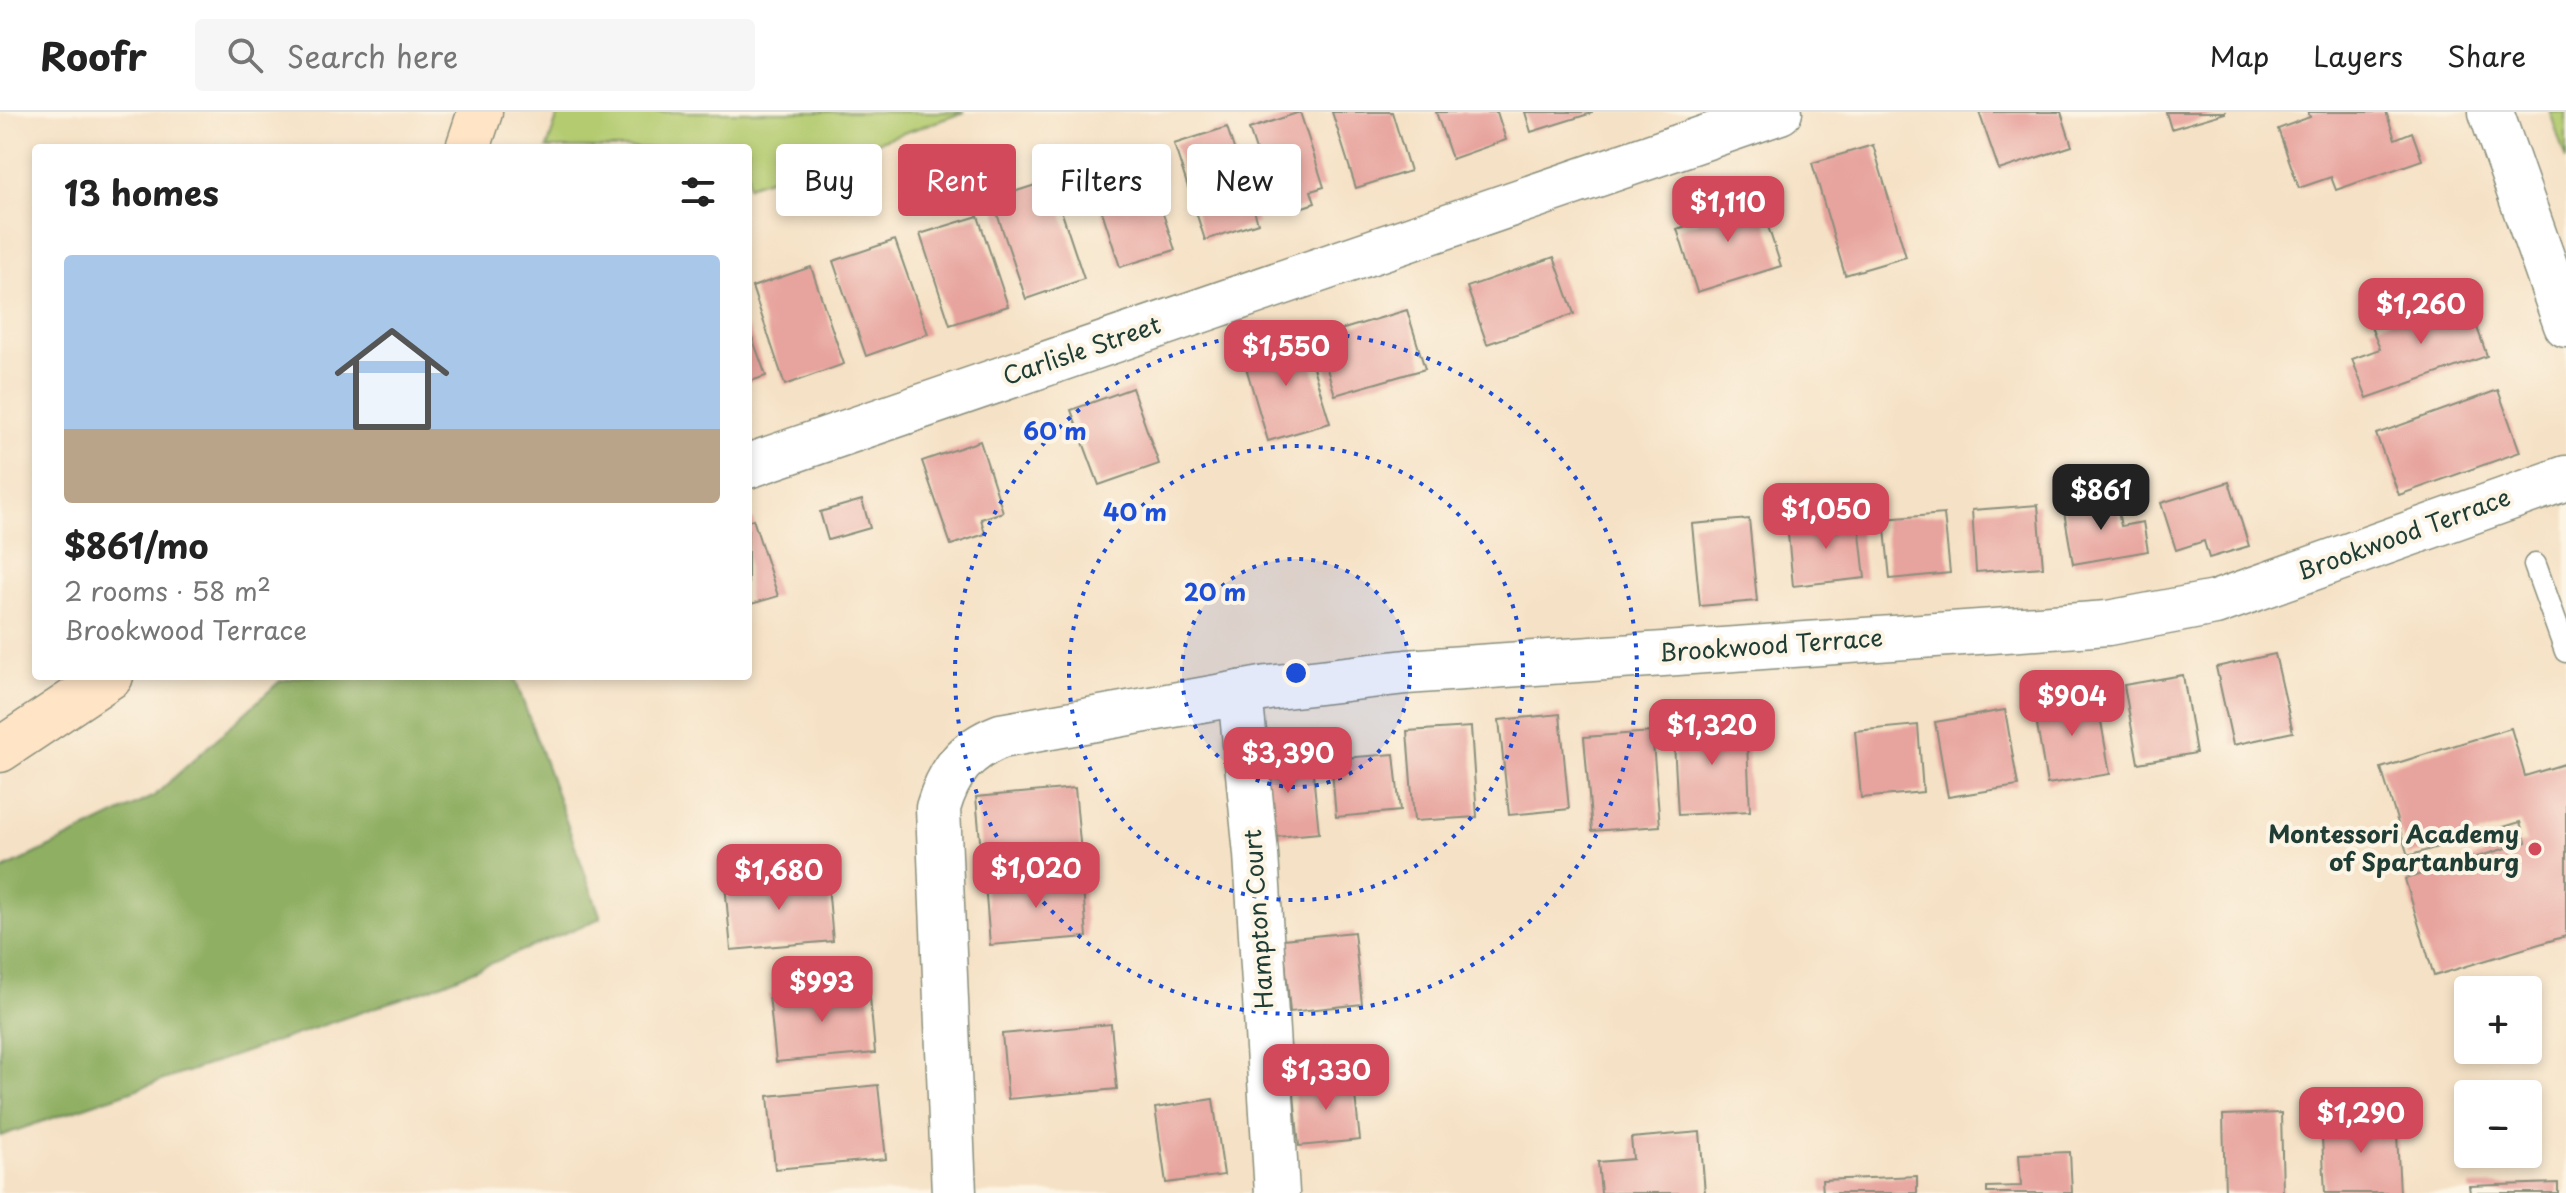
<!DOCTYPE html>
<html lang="en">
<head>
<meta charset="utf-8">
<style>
	body { margin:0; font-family:"Playpen Sans",sans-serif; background:#f6f6f6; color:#222; height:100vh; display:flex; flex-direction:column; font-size:30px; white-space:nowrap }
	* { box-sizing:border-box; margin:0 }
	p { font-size:26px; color:#767676 }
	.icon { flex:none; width:44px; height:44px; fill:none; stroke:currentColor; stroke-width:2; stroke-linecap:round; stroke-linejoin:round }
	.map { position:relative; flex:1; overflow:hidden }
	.sheet { position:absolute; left:32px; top:32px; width:720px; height:536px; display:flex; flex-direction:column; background:#fff; border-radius:8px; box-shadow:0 4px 12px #0003 }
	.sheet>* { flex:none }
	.guide { position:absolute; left:776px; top:32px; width:760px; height:72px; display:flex; gap:16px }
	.buttons { position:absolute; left:2454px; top:864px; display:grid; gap:16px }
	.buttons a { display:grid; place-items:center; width:88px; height:88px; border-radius:8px; background:#fff; box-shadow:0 4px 12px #0003; font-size:40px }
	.price { position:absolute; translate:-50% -68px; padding:0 18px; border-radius:16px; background:#d1495b; color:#fff; font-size:26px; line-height:52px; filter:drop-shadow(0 2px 4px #0008) }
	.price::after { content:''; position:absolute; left:50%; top:48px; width:24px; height:18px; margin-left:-12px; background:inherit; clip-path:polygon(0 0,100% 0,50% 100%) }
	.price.current { background:#222; color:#fff }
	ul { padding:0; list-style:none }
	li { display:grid; align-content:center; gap:16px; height:424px; padding:0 32px }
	li span { display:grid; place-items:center; height:248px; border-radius:8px; color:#555 }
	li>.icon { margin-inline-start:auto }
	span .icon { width:144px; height:144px; fill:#fffc; stroke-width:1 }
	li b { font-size:34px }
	h2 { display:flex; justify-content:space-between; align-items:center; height:96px; padding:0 32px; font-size:34px }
	.chip { padding:0 28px; border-radius:8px; background:#fff; box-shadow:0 4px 12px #0003; font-size:28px; line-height:72px }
	.chip.current { background:#d1495b; color:#fff }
	header { display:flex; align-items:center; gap:48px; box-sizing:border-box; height:112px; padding:0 40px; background:#fff; border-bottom:2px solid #e0e0e0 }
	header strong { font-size:38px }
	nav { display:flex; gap:44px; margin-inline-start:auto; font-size:28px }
	.search { width:560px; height:72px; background:#f6f6f6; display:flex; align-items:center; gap:20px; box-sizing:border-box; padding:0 28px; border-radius:8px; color:#767676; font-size:30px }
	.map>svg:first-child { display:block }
	.green { fill:#b4cb70; stroke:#6a8452; stroke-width:2 }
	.forest { fill:#8faf62; stroke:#57764b; stroke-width:2 }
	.building { fill:#e7a39d }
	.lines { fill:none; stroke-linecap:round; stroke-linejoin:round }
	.service-casing { stroke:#8a8f7c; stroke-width:25 }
	.minor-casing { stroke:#8a8f7c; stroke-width:47 }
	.secondary-casing { stroke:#8a8f7c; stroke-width:47 }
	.service { stroke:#fff; stroke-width:22 }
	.minor { stroke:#fff; stroke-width:44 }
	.secondary { stroke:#ffe4c6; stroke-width:44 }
	.ring { fill:none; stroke:#1d4ed8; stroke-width:4; stroke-dasharray:4 8 }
	.poi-dot { fill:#d1495b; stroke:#fcf5e5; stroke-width:3 }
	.labels { text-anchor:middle; stroke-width:8; stroke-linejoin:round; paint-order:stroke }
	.street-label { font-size:24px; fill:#1f3d34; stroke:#fcf5e5 }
	.poi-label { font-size:24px; font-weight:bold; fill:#1f3d34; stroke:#fcf5e5; text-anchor:end }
	.centre { fill:#1d4ed8; stroke:#fcf5e5; stroke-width:4 }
	.ring-label { font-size:24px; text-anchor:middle; font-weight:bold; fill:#1d4ed8; stroke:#fcf5e5; stroke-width:8; stroke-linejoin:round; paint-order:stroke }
</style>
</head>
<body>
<header>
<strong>Roofr</strong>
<div class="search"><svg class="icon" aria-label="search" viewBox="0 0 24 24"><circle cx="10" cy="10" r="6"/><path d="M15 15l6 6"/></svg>Search here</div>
<nav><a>Map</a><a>Layers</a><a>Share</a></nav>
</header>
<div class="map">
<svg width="2566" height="1081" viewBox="0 0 2566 1081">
	<rect width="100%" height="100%" fill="#fcf5e5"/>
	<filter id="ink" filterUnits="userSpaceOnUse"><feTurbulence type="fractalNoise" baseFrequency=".0125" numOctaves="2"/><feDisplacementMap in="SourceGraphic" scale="16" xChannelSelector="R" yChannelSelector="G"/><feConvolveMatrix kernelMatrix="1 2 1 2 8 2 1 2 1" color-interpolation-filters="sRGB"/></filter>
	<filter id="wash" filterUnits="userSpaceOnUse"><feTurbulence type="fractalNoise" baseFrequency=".006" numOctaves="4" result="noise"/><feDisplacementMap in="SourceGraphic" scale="32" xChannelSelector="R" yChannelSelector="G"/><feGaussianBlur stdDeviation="1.8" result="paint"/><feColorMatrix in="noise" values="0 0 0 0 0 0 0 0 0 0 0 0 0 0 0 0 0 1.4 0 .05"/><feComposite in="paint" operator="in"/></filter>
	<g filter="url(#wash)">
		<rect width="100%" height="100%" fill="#f5e1c5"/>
		<g class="green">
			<polygon points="559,0 965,0 748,74 748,36 547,36"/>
			<polygon points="2550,0 2566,0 2566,48"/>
		</g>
		<polygon class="forest" points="303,564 514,564 601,806 429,877 0,1024 0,759 154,684 280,569"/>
		<g id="blocks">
			<g class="building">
				<polygon points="1300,0 1324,75 1311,79 1315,91 1294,98 1289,85 1273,90 1249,17"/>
				<polygon points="1332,0 1392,0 1410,59 1356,76"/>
				<polygon points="1436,0 1497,0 1506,28 1452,47"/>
				<polygon points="1525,0 1592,0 1592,1 1531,20"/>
				<polygon points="1979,0 2061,0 2072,34 1999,58"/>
				<polygon points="2166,0 2225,0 2225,1 2171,17"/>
				<polygon points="2308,0 2386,0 2395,27 2412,20 2422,48 2336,78 2331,65 2299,76 2278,17 2310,5"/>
				<polygon points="1227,15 1258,111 1205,128 1174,32"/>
				<polygon points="1873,33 1906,145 1845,163 1812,51"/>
				<polygon points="1143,41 1175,138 1120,155 1089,59"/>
				<polygon points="1051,68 1084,167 1026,187 992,87"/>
				<polygon points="1726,86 1730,99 1760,90 1781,154 1697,180 1677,117 1699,110 1695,95"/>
				<polygon points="978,104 1008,194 950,213 920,122"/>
				<polygon points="895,128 928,222 866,244 833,149"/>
				<polygon points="1554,145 1574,202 1487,232 1467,175"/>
				<polygon points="811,155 844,252 785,273 752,175"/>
				<polygon points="2465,181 2487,244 2367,286 2352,247 2380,237 2371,215"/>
				<polygon points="1407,198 1425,257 1335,283 1317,225"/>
				<polygon points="748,214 766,264 748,270"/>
				<polygon points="1303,223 1330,311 1268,329 1242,242"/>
				<polygon points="1132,276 1159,352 1099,373 1071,298"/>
				<polygon points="2498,278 2520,340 2399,383 2376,322"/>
				<polygon points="980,329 1003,400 981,407 985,422 951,433 922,349"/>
				<polygon points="2229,370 2249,434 2209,446 2204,429 2176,438 2161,391"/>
				<polygon points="2115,385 2121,414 2143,410 2148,439 2073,452 2063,394"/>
				<polygon points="862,388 870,416 828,428 820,400"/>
				<polygon points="2038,393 2043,455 1976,460 1972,398"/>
				<polygon points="1944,402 1950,461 1890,467 1884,407"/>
				<polygon points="1858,404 1865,466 1793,474 1787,412"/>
				<polygon points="753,407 778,484 748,493 748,409"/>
				<polygon points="1749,407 1757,489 1700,494 1692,412"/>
				<polygon points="2275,542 2293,620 2233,633 2216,555"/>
				<polygon points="2183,563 2196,641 2138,651 2124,573"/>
				<polygon points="2096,580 2110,662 2047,672 2033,590"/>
				<polygon points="2005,598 2018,674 1948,685 1935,610"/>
				<polygon points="1560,602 1569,697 1509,703 1499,608"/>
				<polygon points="1746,608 1750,699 1678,703 1673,612"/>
				<polygon points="1918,613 1923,680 1861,686 1855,619"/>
				<polygon points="1471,615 1477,705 1414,709 1407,619"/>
				<polygon points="2511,616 2525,664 2564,652 2566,657 2566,824 2434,864 2405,767 2526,730 2520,710 2408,744 2381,656"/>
				<polygon points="1652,620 1660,714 1592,719 1584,625"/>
				<polygon points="1311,641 1319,721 1265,726 1257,645"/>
				<polygon points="1394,642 1400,699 1336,705 1331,647"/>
				<polygon points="1075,676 1081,741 982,750 976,685"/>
				<polygon points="827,762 833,829 731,838 725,772"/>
				<polygon points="1082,764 1087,825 990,833 985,772"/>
				<polygon points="1354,820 1362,892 1290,900 1283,827"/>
				<polygon points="869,874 875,941 776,950 769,883"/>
				<polygon points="1111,912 1117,977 1008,987 1002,922"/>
				<polygon points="1353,966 1360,1028 1299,1034 1293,972"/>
				<polygon points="878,973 886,1047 775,1057 768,984"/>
				<polygon points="1213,987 1224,1063 1166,1071 1155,996"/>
				<polygon points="2281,1001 2283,1081 2225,1081 2223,1003"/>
				<polygon points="2396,1003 2400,1081 2325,1081 2321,1007"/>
				<polygon points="1700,1020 1705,1081 1601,1081 1598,1050 1633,1047 1631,1026"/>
				<polygon points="2070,1040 2072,1081 1987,1081 1987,1075 2021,1074 2019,1042"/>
				<polygon points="1917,1064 1917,1081 1823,1081 1822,1068"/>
				<polygon points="2558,1071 2558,1081 2470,1081 2469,1074"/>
			</g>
		</g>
	</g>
	<g filter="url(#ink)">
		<use href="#blocks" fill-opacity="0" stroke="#8a8f7c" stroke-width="2"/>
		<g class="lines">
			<g class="service-casing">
				<polyline id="service" points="2535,453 2566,539"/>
			</g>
			<g class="minor-casing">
				<g id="minor">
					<polyline points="2491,0 2566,213"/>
					<polyline points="748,354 1780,0"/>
					<polyline points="1240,581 1256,742 1277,1081"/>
					<path d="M954 1081 938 696C949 659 965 638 1001 624L1268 576 1406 560 2108 511 2215 491 2566 366"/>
				</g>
			</g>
			<g class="secondary-casing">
				<g id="secondary">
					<polyline points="468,36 480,0"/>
					<polyline points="0,638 111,564"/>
				</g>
			</g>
			<use href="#service" class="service"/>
			<use href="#minor" class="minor"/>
			<use href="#secondary" class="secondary"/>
		</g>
	</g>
	<circle cx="1296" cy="561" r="114" fill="#1d4ed8" fill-opacity=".12"/>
	<g class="ring">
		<circle cx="1296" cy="561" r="114"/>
		<circle cx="1296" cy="561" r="227"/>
		<circle cx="1296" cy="561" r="341"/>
	</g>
	<circle class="poi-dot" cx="2535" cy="737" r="8"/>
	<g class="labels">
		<g class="street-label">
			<text transform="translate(1082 239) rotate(-19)" y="8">Carlisle Street</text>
			<text transform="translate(2404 423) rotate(-20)" y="8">Brookwood Terrace</text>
			<text transform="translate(1771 534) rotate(-4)" y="8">Brookwood Terrace</text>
			<text transform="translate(1259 807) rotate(-94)" y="8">Hampton Court</text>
		</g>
		<g class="poi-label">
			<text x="2519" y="731">Montessori Academy<tspan x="2519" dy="28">of Spartanburg</tspan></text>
		</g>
	</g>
	<circle cx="1296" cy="561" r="12" class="centre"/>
	<g class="ring-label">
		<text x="1055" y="328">60 m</text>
		<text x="1135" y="409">40 m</text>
		<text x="1215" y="489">20 m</text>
	</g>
</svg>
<div class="buttons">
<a>+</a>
<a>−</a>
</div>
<b class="price" style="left:1728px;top:132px">$1,110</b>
<b class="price" style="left:2421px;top:234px">$1,260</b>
<b class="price" style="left:1286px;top:276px">$1,550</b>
<b class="price current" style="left:2101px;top:420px">$861</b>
<b class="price" style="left:1826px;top:439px">$1,050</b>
<b class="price" style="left:2072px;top:626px">$904</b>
<b class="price" style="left:1712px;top:655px">$1,320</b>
<b class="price" style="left:1288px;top:683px">$3,390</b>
<b class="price" style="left:1036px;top:798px">$1,020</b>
<b class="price" style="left:779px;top:800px">$1,680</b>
<b class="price" style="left:822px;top:912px">$993</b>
<b class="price" style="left:1326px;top:1000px">$1,330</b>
<b class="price" style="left:2361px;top:1043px">$1,290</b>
<div class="guide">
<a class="chip">Buy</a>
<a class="chip current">Rent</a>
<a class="chip">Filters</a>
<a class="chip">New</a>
</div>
<section class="sheet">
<h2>13 homes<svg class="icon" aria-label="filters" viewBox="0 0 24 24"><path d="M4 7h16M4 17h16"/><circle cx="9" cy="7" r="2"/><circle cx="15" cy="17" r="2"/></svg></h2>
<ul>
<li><span style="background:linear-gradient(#a9c7e8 70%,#b9a48a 0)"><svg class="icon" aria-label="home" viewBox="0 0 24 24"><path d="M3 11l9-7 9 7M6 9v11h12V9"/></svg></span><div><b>$861/mo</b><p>2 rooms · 58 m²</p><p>Brookwood Terrace</p></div></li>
</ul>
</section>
</div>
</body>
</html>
